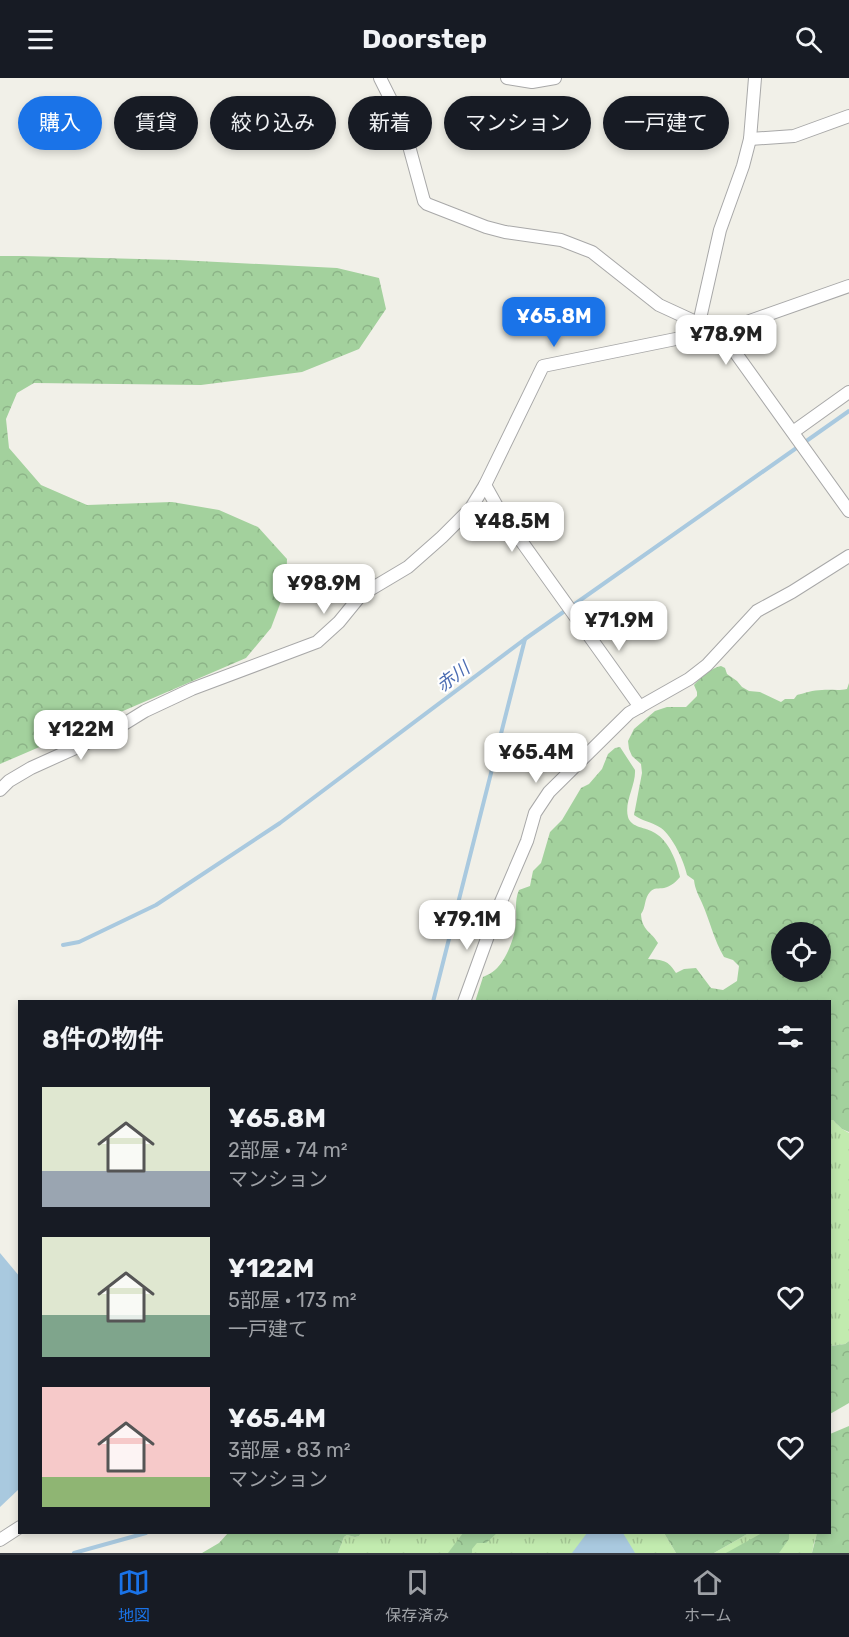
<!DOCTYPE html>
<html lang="ja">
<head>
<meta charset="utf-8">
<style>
	body { margin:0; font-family:Rubik,"Noto Sans JP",sans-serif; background:#242831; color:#f1f3f6; height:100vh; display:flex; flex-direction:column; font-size:22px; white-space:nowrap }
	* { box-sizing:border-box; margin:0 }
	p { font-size:20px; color:#9ea1a6 }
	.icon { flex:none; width:33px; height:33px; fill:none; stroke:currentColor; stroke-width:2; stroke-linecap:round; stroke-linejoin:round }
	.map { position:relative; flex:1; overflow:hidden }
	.details { position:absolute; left:18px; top:922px; width:813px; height:534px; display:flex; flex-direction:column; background:#171b24; border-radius:0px; box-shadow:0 3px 9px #0003 }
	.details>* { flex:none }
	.hud { position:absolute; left:18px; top:18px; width:813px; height:54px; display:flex; gap:12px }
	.tools { position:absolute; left:771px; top:844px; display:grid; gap:12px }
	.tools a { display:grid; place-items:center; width:60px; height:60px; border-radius:50%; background:#171b24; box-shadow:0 3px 9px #0003; font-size:30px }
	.price { position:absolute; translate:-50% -51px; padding:0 14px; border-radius:12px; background:#fff; color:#222; font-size:20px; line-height:39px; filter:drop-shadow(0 2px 3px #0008) }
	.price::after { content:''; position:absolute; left:50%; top:36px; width:18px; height:14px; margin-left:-9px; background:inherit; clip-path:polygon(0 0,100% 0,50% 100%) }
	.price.active { background:#1a73e8; color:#fff }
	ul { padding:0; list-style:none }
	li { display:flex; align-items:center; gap:18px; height:150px; padding:0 24px }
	li span { display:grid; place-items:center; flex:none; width:168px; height:120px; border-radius:0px; color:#555 }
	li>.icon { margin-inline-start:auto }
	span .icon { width:72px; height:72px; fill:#fffc; stroke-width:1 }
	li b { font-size:26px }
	h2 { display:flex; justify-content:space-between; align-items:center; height:72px; padding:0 24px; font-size:26px }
	.tag { padding:0 21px; border-radius:27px; background:#171b24; box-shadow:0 3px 9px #0003; font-size:21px; line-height:54px }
	.tag.active { background:#1a73e8; color:#fff }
	header { display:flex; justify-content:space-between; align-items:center; height:78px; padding:0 24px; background:#171b24; font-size:27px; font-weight:700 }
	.tabs { display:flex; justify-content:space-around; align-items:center; height:84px; border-top:2px solid #363941; background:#171b24; font-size:16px; color:#9ea1a6 }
	.tabs a { display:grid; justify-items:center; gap:3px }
	.tabs .active { color:#1a73e8 }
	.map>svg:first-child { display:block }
	.grass { fill:url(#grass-tufts) }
	.forest { fill:url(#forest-crowns); fill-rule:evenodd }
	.water { fill:#a9c9df }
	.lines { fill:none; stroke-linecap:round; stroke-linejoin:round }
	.stream { stroke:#a9c9df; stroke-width:4 }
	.minor-casing { stroke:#a8a8a8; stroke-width:14 }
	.minor { stroke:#fff; stroke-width:12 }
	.labels { text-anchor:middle; stroke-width:4.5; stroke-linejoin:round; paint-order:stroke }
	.water-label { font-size:18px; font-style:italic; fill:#4c6db3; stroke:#fff }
</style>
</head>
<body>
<header><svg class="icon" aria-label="menu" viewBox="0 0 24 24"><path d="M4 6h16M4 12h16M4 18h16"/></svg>Doorstep<svg class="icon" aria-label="search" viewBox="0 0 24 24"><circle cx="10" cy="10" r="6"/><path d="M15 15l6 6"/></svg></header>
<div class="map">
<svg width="849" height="1475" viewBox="0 0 849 1475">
	<defs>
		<pattern id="grass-tufts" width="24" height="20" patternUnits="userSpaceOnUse" patternTransform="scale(1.5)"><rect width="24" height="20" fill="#c2ebaf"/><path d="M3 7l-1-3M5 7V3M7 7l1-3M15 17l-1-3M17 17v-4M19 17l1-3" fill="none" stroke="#a6c996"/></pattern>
		<pattern id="forest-crowns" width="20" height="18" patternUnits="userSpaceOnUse" patternTransform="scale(1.5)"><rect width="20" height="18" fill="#a3d19d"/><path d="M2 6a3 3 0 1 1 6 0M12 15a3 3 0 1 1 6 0" fill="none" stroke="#8cb387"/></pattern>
	</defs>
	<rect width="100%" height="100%" fill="#f1f0e8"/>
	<g class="grass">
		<polygon points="830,1042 833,1042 842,1051 849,1055 849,1263 845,1266 830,1268"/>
		<polygon points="361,1455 664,1455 676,1475 338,1475 344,1459 347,1457 355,1459 359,1458"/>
		<polygon points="749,1455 817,1455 817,1456 814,1465 812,1475 714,1475"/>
	</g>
	<g class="forest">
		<polygon points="0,178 23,178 179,182 337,190 379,200 386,231 359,271 302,294 201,307 34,305 17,315 6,341 9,370 41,407 87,427 172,424 219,432 258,449 287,481 286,510 271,550 246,580 0,686"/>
		<path d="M721 588 725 590 727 596 737 603 742 609 749 613 760 614 781 624 785 621H794L797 617C805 615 813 612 822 612 831 611 838 613 847 611L849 605V1054L842 1051 833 1042H830V924H475L483 899C487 897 492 895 495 892 506 883 515 859 516 845 517 833 514 824 519 812L530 808 533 793 541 785 550 754 562 742 581 710 589 706 602 691 608 676 615 670 620 669 635 692C636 707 624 724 628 739 631 750 646 749 655 755 669 763 677 784 680 799 676 804 671 808 664 810 659 811 654 809 650 814 644 820 646 830 641 836 642 853 651 853 658 865L648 881C663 882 668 882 676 895L684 891 696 890 711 910 723 912 737 903 739 888 733 882 724 879C714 862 710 843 702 825 698 816 695 811 694 802L687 797C684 783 673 759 661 750 652 744 642 743 634 737L642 695 641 686 632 678 629 671 628 663 634 651 655 633 667 629H686L697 618V614L694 607C701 599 711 590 721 588ZM782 855H820V894H782Z"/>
		<polygon points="849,1263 849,1325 830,1336 830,1268 845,1266"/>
		<polygon points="849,1348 849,1475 812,1475 817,1455 830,1455 830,1356"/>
		<polygon points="228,1455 361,1455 359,1458 355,1459 347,1457 344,1459 338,1475 202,1475 219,1465"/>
		<polygon points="463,1455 497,1455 486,1465 477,1465 472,1471 472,1475 448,1475"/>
		<polygon points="664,1455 749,1455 714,1475 676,1475"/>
		<polygon points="762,1455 789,1455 789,1461 779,1475 726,1475"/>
	</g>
	<g class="water">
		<polygon points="0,1175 20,1199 19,1411 0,1429"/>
		<polygon points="587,1455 623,1455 635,1475 572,1475"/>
	</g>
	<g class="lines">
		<g class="stream">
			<polyline points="63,867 79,864 156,827 280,745 525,561 849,333"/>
			<polyline points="433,924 525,561"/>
			<polyline points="74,1475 146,1455"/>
		</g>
		<g class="minor-casing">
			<g id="minor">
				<polyline points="380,0 403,46 424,123 427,126 486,149 505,154 561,162 592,174 659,227 722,256 849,433"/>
				<polyline points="507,0 532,4 555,0"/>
				<polyline points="750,61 794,58 849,38"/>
				<polyline points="699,245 720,152 743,88 750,61 755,0"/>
				<polyline points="722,256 744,245 849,208"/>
				<polyline points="793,354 849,314"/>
				<polyline points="485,407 499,432 640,629"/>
				<polyline points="0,712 9,703 31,690 111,654 145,633 192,611 317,564 339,544 361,517 408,489 442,459 471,430 485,407 543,288 715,253"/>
				<polyline points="464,924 497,833 527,763 535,735 549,714 629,635 689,601 707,587 757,533 792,514 849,478"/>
				<polyline points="0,1462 20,1449"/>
			</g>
		</g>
		<use href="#minor" class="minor"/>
	</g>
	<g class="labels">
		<g class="water-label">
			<text transform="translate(453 599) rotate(-37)" y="6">赤川</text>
		</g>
	</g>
</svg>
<div class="tools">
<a><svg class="icon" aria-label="locate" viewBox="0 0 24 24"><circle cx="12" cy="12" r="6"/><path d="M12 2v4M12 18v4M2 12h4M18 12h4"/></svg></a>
</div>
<b class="price active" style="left:554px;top:270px">¥65.8M</b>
<b class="price" style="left:726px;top:288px">¥78.9M</b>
<b class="price" style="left:512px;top:475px">¥48.5M</b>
<b class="price" style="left:324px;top:537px">¥98.9M</b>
<b class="price" style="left:619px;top:574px">¥71.9M</b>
<b class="price" style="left:81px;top:683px">¥122M</b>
<b class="price" style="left:536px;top:706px">¥65.4M</b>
<b class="price" style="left:467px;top:873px">¥79.1M</b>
<div class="hud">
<a class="tag active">購入</a>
<a class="tag">賃貸</a>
<a class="tag">絞り込み</a>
<a class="tag">新着</a>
<a class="tag">マンション</a>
<a class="tag">一戸建て</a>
</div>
<section class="details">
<h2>8件の物件<svg class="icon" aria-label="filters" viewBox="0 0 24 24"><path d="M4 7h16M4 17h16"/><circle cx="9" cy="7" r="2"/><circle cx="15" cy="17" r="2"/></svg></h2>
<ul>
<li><span style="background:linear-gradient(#dfe7d0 70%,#9aa5b1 0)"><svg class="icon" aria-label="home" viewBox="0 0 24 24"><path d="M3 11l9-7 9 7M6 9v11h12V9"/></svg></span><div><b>¥65.8M</b><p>2部屋 · 74 m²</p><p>マンション</p></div><svg class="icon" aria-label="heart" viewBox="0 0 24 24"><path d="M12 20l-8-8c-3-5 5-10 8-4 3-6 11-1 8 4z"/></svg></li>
<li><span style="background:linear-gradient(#dfe7d0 65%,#7fa58c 0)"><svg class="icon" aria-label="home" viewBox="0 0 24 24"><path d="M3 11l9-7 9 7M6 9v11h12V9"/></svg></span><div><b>¥122M</b><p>5部屋 · 173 m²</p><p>一戸建て</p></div><svg class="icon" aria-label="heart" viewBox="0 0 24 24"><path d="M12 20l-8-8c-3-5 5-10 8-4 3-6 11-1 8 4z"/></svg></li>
<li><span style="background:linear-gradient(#f6c9c9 75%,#8fb573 0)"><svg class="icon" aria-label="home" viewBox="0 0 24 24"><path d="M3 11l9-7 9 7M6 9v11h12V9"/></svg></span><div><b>¥65.4M</b><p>3部屋 · 83 m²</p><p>マンション</p></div><svg class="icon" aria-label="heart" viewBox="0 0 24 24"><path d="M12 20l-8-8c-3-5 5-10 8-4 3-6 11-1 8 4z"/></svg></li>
</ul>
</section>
</div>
<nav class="tabs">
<a class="active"><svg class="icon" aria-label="map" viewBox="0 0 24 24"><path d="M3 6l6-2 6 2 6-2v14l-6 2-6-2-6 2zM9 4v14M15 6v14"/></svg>地図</a>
<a><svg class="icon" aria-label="saved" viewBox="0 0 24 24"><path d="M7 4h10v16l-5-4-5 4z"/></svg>保存済み</a>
<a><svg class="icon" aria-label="home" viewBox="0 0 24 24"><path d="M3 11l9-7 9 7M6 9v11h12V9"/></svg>ホーム</a>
</nav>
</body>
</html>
